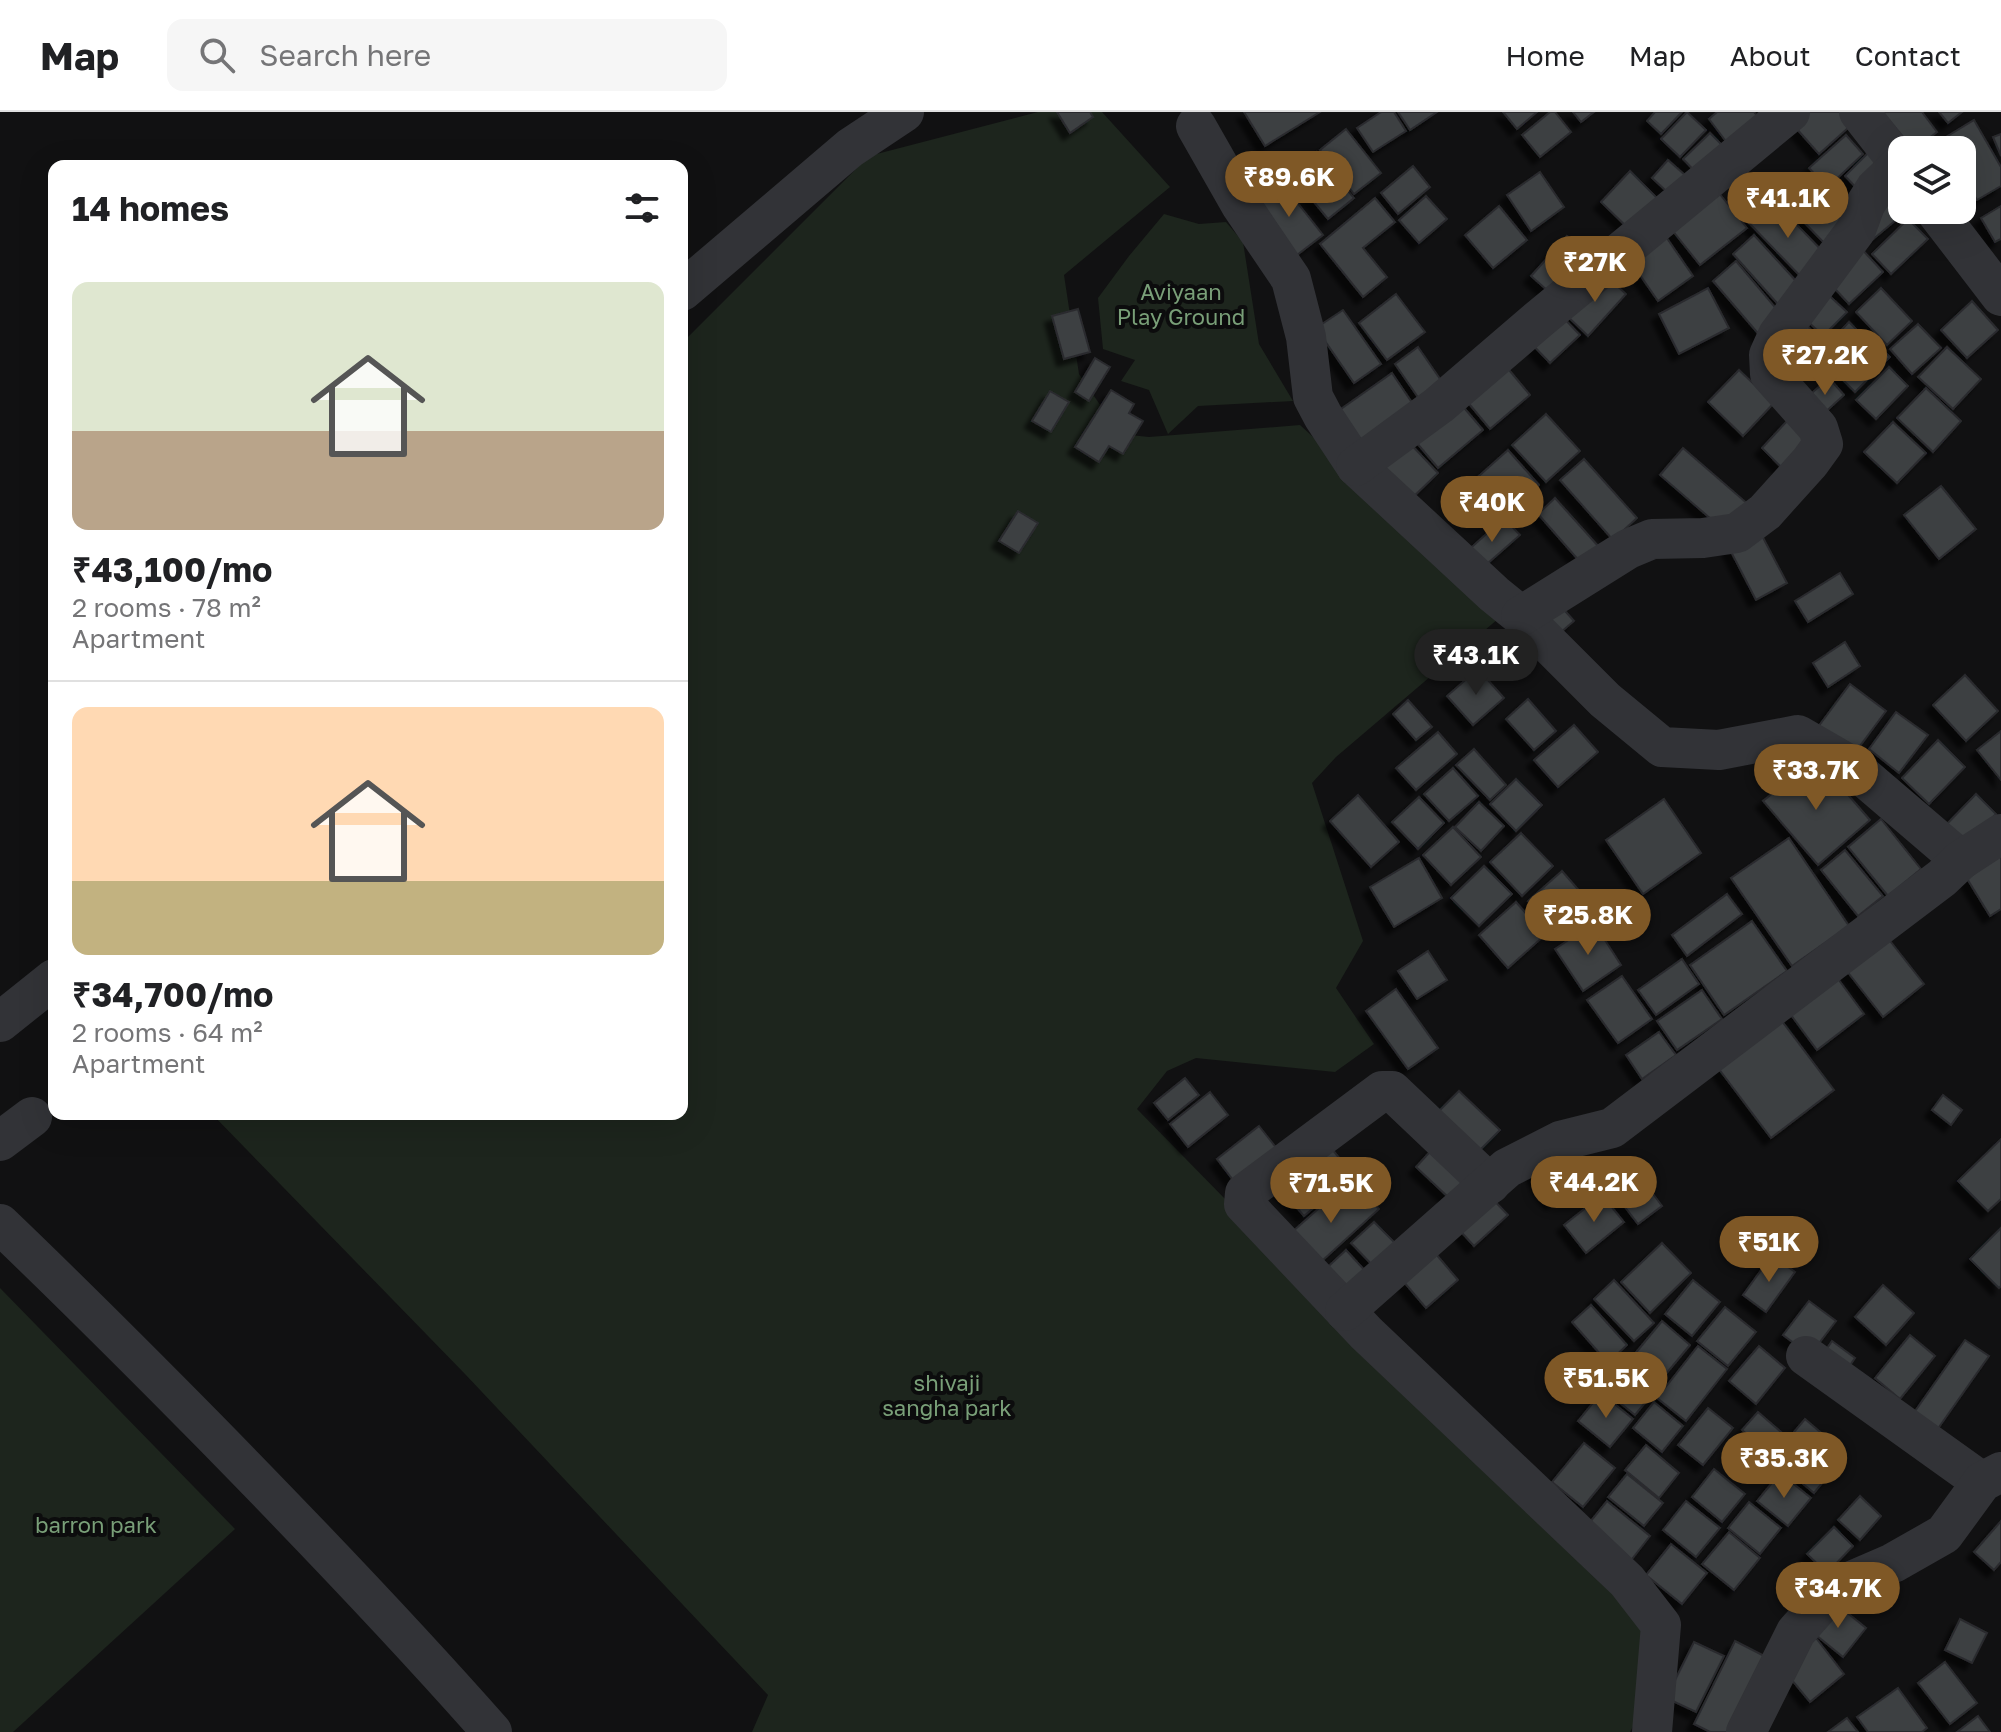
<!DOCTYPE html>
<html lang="en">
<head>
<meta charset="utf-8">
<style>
	body { margin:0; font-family:"Golos Text",sans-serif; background:#f6f6f6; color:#202124; height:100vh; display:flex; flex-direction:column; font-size:30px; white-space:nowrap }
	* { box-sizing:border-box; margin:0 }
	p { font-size:26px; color:#757577 }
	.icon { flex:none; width:44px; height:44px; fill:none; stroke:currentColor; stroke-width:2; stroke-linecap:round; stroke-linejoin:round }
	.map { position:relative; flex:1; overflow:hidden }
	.drawer { position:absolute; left:48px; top:48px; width:640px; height:960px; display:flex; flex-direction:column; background:#fff; border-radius:16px; box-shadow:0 8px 32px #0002 }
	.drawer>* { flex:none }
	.buttons { position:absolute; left:1888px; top:24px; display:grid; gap:16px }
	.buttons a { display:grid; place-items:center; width:88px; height:88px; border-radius:16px; background:#fff; box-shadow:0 8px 32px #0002; font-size:40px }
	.price { position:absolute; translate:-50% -68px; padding:0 18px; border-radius:28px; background:#7f5826; color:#fff; font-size:26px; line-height:52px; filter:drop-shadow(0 2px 4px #0008) }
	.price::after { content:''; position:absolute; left:50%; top:48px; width:24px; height:18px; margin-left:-12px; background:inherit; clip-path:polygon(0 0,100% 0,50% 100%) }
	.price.selected { background:#222; color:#fff }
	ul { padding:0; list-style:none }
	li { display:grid; align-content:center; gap:16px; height:424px; padding:0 24px }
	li+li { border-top:2px solid #e0e0e0 }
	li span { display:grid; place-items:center; height:248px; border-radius:16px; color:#555 }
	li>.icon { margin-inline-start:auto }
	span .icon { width:144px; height:144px; fill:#fffc; stroke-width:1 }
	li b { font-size:34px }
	h2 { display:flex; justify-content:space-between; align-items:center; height:96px; padding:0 24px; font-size:34px }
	header { display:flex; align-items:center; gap:48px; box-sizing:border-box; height:112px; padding:0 40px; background:#fff; border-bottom:2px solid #e0e0e0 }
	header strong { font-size:38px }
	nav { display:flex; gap:44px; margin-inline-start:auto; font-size:28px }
	.search { width:560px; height:72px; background:#f6f6f6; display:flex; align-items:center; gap:20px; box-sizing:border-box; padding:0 28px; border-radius:16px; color:#757577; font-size:30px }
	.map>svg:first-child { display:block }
	.green { fill:#1d251d }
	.building { fill:#3c3f42; stroke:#2a2b2e; stroke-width:2; filter:url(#shadow) }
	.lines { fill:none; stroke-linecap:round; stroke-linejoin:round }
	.minor { stroke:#323337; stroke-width:40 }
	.labels { text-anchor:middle; stroke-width:8; stroke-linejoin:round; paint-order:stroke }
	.park-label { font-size:22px; fill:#799f78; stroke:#0c0c0d }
</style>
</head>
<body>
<header>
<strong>Map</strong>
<div class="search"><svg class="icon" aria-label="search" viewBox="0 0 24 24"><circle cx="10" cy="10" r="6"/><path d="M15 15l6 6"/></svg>Search here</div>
<nav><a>Home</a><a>Map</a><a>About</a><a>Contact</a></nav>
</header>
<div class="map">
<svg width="2001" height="1620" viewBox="0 0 2001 1620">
	<defs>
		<filter id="shadow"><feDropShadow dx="-7" dy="7" stdDeviation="2" flood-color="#0009"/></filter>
	</defs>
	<rect width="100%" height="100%" fill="#111112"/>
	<g class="green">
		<polygon points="1038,0 1102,0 1170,75 1064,163 1079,262 1120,322 1149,325 1300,313 1505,501 1336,645 1312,671 1363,829 1336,876 1374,932 1335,960 1196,946 1167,959 1137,997 1510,1378 1646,1513 1637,1607 1630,1620 752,1620 768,1583 465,1262 212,1002 682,1002 682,231 869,44"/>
		<polygon points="1164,102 1199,112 1226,110 1243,130 1259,232 1293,289 1198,294 1168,322 1149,278 1121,269 1135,248 1103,237 1098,186 1129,144"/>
		<polygon points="0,1176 235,1417 13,1620 0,1620"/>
	</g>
	<g class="building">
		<polygon points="1057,0 1090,0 1093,5 1070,21"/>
		<polygon points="1244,0 1320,0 1265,34"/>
		<polygon points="1381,0 1394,0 1406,19 1373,40 1357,16"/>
		<polygon points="1398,0 1437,0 1410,18"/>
		<polygon points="1503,0 1537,0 1517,17"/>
		<polygon points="1550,0 1555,0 1571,20 1540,45 1522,23"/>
		<polygon points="1573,0 1594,0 1581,10"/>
		<polygon points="1655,0 1682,0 1661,22 1647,9"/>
		<polygon points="1687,0 1706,18 1680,45 1661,27"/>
		<polygon points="1717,0 1754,0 1766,15 1734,40 1709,7"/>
		<polygon points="1796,0 1852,0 1858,7 1819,42 1788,7"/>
		<polygon points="1882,0 1922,0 1937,20 1914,38"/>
		<polygon points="1939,0 1962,0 1948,11"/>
		<polygon points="1974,8 2001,55 2001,74 1977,88 1962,63 1962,38 1947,38 1941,28"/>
		<polygon points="1346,17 1381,61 1354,82 1320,38"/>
		<polygon points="1710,21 1730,41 1703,68 1683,47"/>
		<polygon points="2001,22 2001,44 1993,25"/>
		<polygon points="1846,23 1863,42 1827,76 1809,56"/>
		<polygon points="1873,36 1891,54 1862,82 1845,64"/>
		<polygon points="1316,40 1354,86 1328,107 1290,61"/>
		<polygon points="1668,48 1694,71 1677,89 1652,66"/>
		<polygon points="1413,54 1430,75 1398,102 1381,81"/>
		<polygon points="1630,59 1659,88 1630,118 1601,90"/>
		<polygon points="1540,60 1564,95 1531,119 1507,83"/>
		<polygon points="1753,67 1770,86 1744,109 1727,90"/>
		<polygon points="1962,67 1974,90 1962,97"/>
		<polygon points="1281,70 1323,123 1297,143 1256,91"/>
		<polygon points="1890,75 1902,88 1902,98 1908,98 1871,129"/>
		<polygon points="1715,76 1747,116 1700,153 1668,113"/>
		<polygon points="1821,76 1856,112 1830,137 1795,101"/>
		<polygon points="1426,84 1447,107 1419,131 1399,108"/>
		<polygon points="1375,86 1395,110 1363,136 1387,165 1363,185 1320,132"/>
		<polygon points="1773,88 1828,145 1804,168 1749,111"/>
		<polygon points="1499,94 1527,128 1493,156 1465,123"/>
		<polygon points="2001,94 2001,127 1995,130 1981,106"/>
		<polygon points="1908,107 1928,127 1891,162 1872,142"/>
		<polygon points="1662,119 1693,164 1658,189 1626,143"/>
		<polygon points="1754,123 1807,181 1785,200 1733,142"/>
		<polygon points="1567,124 1593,147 1557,187 1531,164"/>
		<polygon points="1858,133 1883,160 1849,192 1824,165"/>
		<polygon points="1736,149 1785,207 1762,226 1713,169"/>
		<polygon points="1602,160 1626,182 1588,224 1564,201"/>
		<polygon points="1708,176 1729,216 1679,242 1659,202"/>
		<polygon points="1881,176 1912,209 1887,233 1856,200"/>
		<polygon points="1822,177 1847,200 1823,224 1799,201"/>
		<polygon points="1396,182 1425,220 1387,248 1359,211"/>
		<polygon points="1972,189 1998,218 1967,246 1941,218"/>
		<polygon points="1078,197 1090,240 1064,247 1052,204"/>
		<polygon points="1343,198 1381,252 1354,271 1316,216"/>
		<polygon points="1556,198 1580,223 1550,251 1526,226"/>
		<polygon points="1800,207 1824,230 1799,255 1775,232"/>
		<polygon points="1849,210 1868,229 1834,265 1814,246"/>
		<polygon points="1918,212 1941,236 1912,262 1890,237"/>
		<polygon points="1874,229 1890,245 1855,280 1839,264"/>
		<polygon points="1418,235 1447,277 1424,294 1395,252"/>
		<polygon points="1947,235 1981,267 1953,297 1918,265"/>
		<polygon points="1095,246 1110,255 1089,289 1075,280"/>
		<polygon points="1500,247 1530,283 1490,317 1460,281"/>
		<polygon points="1889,255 1908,274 1876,307 1856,288"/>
		<polygon points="1739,258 1774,291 1743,324 1708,290"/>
		<polygon points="1392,261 1417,298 1357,340 1331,304"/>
		<polygon points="1829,266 1844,283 1821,304 1806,286"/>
		<polygon points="1926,276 1961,309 1933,340 1897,306"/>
		<polygon points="1111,278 1134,292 1129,301 1143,309 1123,342 1109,334 1099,350 1075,335"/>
		<polygon points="1050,279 1069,290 1051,320 1032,309"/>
		<polygon points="1454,284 1483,318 1438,356 1410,323"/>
		<polygon points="1546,302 1580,339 1546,370 1512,333"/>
		<polygon points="1787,309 1813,334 1787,361 1762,336"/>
		<polygon points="1893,310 1926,341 1897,371 1864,340"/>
		<polygon points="1404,325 1438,361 1407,391 1372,355"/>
		<polygon points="1683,336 1749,393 1726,420 1660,363"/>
		<polygon points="1508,338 1539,373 1502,406 1471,371"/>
		<polygon points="1584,347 1637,406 1613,428 1560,368"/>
		<polygon points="1941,374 1976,417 1939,447 1904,403"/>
		<polygon points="1555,386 1599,435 1581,451 1538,402"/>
		<polygon points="1018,399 1038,411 1019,441 999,429"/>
		<polygon points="1504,406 1520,423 1479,459 1464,442"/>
		<polygon points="1759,418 1787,471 1756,488 1728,434"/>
		<polygon points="1840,461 1853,482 1808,510 1795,489"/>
		<polygon points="1559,492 1574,509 1554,526 1540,509"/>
		<polygon points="1845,530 1860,554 1828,575 1813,551"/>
		<polygon points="1478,557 1504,586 1473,613 1447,584"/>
		<polygon points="1965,563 1998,599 1966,629 1933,593"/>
		<polygon points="1850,572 1886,599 1851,646 1815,619"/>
		<polygon points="1528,587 1556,619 1534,638 1506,607"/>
		<polygon points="1408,588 1432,615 1416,628 1393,602"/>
		<polygon points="1896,600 1928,623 1899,661 1869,637"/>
		<polygon points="1574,613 1598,640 1558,675 1534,648"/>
		<polygon points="2001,619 2001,668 1977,638"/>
		<polygon points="1438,620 1457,642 1416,678 1396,656"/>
		<polygon points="1938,628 1965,655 1929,692 1902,666"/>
		<polygon points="1474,637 1506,673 1490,688 1456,653"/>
		<polygon points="1815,647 1841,679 1843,677 1870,708 1818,753 1763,689"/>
		<polygon points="1453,656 1478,684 1449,709 1424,682"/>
		<polygon points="1516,667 1542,693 1516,719 1490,692"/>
		<polygon points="1976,682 1996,702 1961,738 1941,718"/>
		<polygon points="1358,683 1399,730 1371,755 1330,709"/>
		<polygon points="1419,685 1444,711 1418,737 1392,710"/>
		<polygon points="1664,687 1701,741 1643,782 1606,728"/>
		<polygon points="1479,690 1504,714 1481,739 1455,715"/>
		<polygon points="1881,707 1921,757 1888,784 1848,735"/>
		<polygon points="1453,715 1481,745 1451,773 1423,743"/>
		<polygon points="1521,721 1553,754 1522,784 1490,750"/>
		<polygon points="1789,726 1849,814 1792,854 1731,766"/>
		<polygon points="1845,738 1883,784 1858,804 1821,758"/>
		<polygon points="2001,744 2001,797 1990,804 1966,765"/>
		<polygon points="1419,746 1442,786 1394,815 1370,775"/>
		<polygon points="1484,754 1512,782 1479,814 1451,786"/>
		<polygon points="1562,759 1589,790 1555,820 1528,789"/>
		<polygon points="1727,782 1742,802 1687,844 1672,823"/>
		<polygon points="1516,790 1545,823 1508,856 1479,823"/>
		<polygon points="1752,809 1787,859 1724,903 1690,853"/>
		<polygon points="1594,811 1621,853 1583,879 1555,837"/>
		<polygon points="1887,825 1924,872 1883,905 1846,858"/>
		<polygon points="1428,839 1447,868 1417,887 1398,859"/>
		<polygon points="1682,847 1699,872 1656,903 1638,878"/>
		<polygon points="1830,856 1864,902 1817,938 1782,891"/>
		<polygon points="1622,864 1652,907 1618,931 1587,888"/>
		<polygon points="1396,877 1438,936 1408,957 1366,899"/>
		<polygon points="1702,878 1722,907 1677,938 1657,909"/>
		<polygon points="1772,896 1834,978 1771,1026 1709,944"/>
		<polygon points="1659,920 1676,943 1642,967 1626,943"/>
		<polygon points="1185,966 1199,983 1168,1008 1154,991"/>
		<polygon points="1459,979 1500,1018 1470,1048 1430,1008"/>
		<polygon points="1210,980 1228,1003 1188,1035 1170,1012"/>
		<polygon points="1943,983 1962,998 1951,1013 1932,998"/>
		<polygon points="1259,1014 1282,1043 1239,1076 1217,1047"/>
		<polygon points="2001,1027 2001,1087 1988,1099 1958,1069"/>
		<polygon points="1328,1032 1353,1063 1329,1083 1304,1052"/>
		<polygon points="1437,1032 1470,1063 1448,1085 1416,1055"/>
		<polygon points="1568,1033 1589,1066 1552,1090 1531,1057"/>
		<polygon points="1299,1057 1325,1086 1304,1104 1279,1075"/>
		<polygon points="1352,1067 1379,1097 1311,1159 1283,1128"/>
		<polygon points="1642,1067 1662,1094 1638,1112 1618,1086"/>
		<polygon points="1485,1079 1508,1103 1474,1134 1452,1110"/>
		<polygon points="1602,1083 1624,1110 1586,1141 1564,1113"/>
		<polygon points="1374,1110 1399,1135 1377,1158 1351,1131"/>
		<polygon points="2001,1116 2001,1174 1999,1176 1970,1147"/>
		<polygon points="1662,1131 1691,1161 1650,1201 1621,1170"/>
		<polygon points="1430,1135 1458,1168 1426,1196 1397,1162"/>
		<polygon points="1346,1138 1369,1163 1340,1189 1318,1164"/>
		<polygon points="1772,1143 1795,1160 1766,1200 1743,1183"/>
		<polygon points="1614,1168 1654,1211 1634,1229 1594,1187"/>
		<polygon points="1693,1168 1720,1190 1692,1224 1665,1202"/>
		<polygon points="1883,1173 1914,1201 1886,1233 1855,1205"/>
		<polygon points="1809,1189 1836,1209 1810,1243 1783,1223"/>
		<polygon points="1591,1193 1627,1233 1608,1251 1572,1210"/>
		<polygon points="1725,1195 1756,1220 1728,1254 1697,1229"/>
		<polygon points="1662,1209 1690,1233 1661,1268 1633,1244"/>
		<polygon points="1910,1223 1935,1244 1900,1287 1875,1266"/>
		<polygon points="1965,1228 1989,1244 1937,1318 1913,1302"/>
		<polygon points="1832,1229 1855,1246 1842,1265 1819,1248"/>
		<polygon points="1698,1234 1727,1257 1686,1309 1657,1286"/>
		<polygon points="1759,1234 1785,1256 1756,1292 1729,1269"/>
		<polygon points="1627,1249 1659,1274 1635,1303 1604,1278"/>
		<polygon points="1601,1281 1633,1307 1610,1335 1578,1309"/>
		<polygon points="1654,1290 1683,1314 1662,1340 1633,1316"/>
		<polygon points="1708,1296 1733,1316 1703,1353 1678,1333"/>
		<polygon points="1758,1300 1781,1320 1766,1339 1742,1318"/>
		<polygon points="1805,1307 1846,1342 1814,1381 1772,1346"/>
		<polygon points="1584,1331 1615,1356 1583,1395 1552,1370"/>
		<polygon points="1646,1333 1679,1361 1659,1386 1625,1358"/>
		<polygon points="1714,1357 1745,1382 1722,1410 1692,1385"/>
		<polygon points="1780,1361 1811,1386 1788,1414 1757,1389"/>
		<polygon points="1627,1362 1663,1391 1644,1414 1608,1385"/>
		<polygon points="1860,1384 1881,1404 1860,1428 1838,1408"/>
		<polygon points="1607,1389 1650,1424 1625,1456 1582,1420"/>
		<polygon points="1686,1389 1720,1416 1696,1445 1663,1418"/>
		<polygon points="1749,1390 1781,1416 1760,1442 1728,1416"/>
		<polygon points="2001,1409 2001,1450 1994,1458 1974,1440"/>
		<polygon points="1834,1415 1853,1434 1827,1461 1807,1442"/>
		<polygon points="1729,1420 1760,1446 1734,1478 1702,1452"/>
		<polygon points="1671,1432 1707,1461 1682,1492 1646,1463"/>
		<polygon points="1834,1490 1866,1516 1843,1545 1811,1519"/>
		<polygon points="1960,1507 1987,1521 1972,1551 1945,1538"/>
		<polygon points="1816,1526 1844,1562 1810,1590 1781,1555"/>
		<polygon points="1735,1529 1778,1551 1743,1620 1710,1620 1694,1612"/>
		<polygon points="1694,1530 1724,1544 1696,1600 1666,1586"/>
		<polygon points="1945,1550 1977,1591 1950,1612 1918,1571"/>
		<polygon points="1898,1576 1927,1616 1922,1620 1868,1620 1857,1605"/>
		<polygon points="1978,1604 1990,1620 1957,1620"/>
		<polygon points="1847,1606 1858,1620 1828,1620"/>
	</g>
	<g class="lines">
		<g class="minor">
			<polyline points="1859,0 1902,55"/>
			<polyline points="1196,14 1241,93 1291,167 1306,225 1313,285 1323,304 1356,354 1494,482 1521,504 1605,588 1662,635 1719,638 1798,623 1850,653 1961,748"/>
			<polyline points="1935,98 2001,184"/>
			<polyline points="682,179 850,36 904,0"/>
			<polyline points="1356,354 1439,293 1538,208 1790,0"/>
			<polyline points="1521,504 1628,437 1652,427 1703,426 1737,421 1765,400 1810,350 1823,332 1818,316 1770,262 1769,243 1778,223 1856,118 1865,93 1875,77 1900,53"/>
			<polyline points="0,910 54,867"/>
			<polyline points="0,1029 32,1005"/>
			<polyline points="1490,1072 1392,979 1382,979 1245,1081 1244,1092 1366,1221 1627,1469 1661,1513 1652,1620"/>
			<path d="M0 1112C72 1181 142 1251 212 1322 308 1420 402 1518 492 1620"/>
			<polyline points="1345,1199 1507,1056 1560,1029 1612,1016 1942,766 1961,748 2001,722"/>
			<polyline points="1806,1244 1982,1370"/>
			<polyline points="1746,1620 1796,1520 1835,1476 1893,1451 1944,1422 1982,1370 2001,1360"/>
		</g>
	</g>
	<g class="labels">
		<g class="park-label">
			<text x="1181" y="188">Aviyaan<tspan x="1181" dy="25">Play Ground</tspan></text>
			<text x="947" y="1279">shivaji<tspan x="947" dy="25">sangha park</tspan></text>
			<text x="96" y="1421">barron park</text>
		</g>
	</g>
</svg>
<div class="buttons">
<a><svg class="icon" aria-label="layers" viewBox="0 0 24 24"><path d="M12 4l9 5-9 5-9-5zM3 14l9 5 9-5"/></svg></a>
</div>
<b class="price" style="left:1289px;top:107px">₹89.6K</b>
<b class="price" style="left:1788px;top:128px">₹41.1K</b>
<b class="price" style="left:1595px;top:192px">₹27K</b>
<b class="price" style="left:1825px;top:285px">₹27.2K</b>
<b class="price" style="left:1492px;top:432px">₹40K</b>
<b class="price selected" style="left:1476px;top:585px">₹43.1K</b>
<b class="price" style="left:1816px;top:700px">₹33.7K</b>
<b class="price" style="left:1588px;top:845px">₹25.8K</b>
<b class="price" style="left:1594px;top:1112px">₹44.2K</b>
<b class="price" style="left:1331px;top:1113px">₹71.5K</b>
<b class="price" style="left:1769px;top:1172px">₹51K</b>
<b class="price" style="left:1606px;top:1308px">₹51.5K</b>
<b class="price" style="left:1784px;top:1388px">₹35.3K</b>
<b class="price" style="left:1838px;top:1518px">₹34.7K</b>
<section class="drawer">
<h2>14 homes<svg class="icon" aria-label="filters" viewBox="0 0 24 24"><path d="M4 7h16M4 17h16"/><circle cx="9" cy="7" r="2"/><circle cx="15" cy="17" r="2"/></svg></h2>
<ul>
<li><span style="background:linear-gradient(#dfe7d0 60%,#b9a48a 0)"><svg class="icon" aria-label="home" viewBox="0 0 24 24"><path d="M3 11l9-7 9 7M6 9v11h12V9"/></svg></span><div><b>₹43,100/mo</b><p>2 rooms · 78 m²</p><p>Apartment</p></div></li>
<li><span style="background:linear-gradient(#ffd9b3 70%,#c2b280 0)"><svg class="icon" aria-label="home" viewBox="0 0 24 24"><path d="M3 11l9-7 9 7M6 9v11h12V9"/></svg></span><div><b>₹34,700/mo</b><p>2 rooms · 64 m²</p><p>Apartment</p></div></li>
</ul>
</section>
</div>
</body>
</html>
